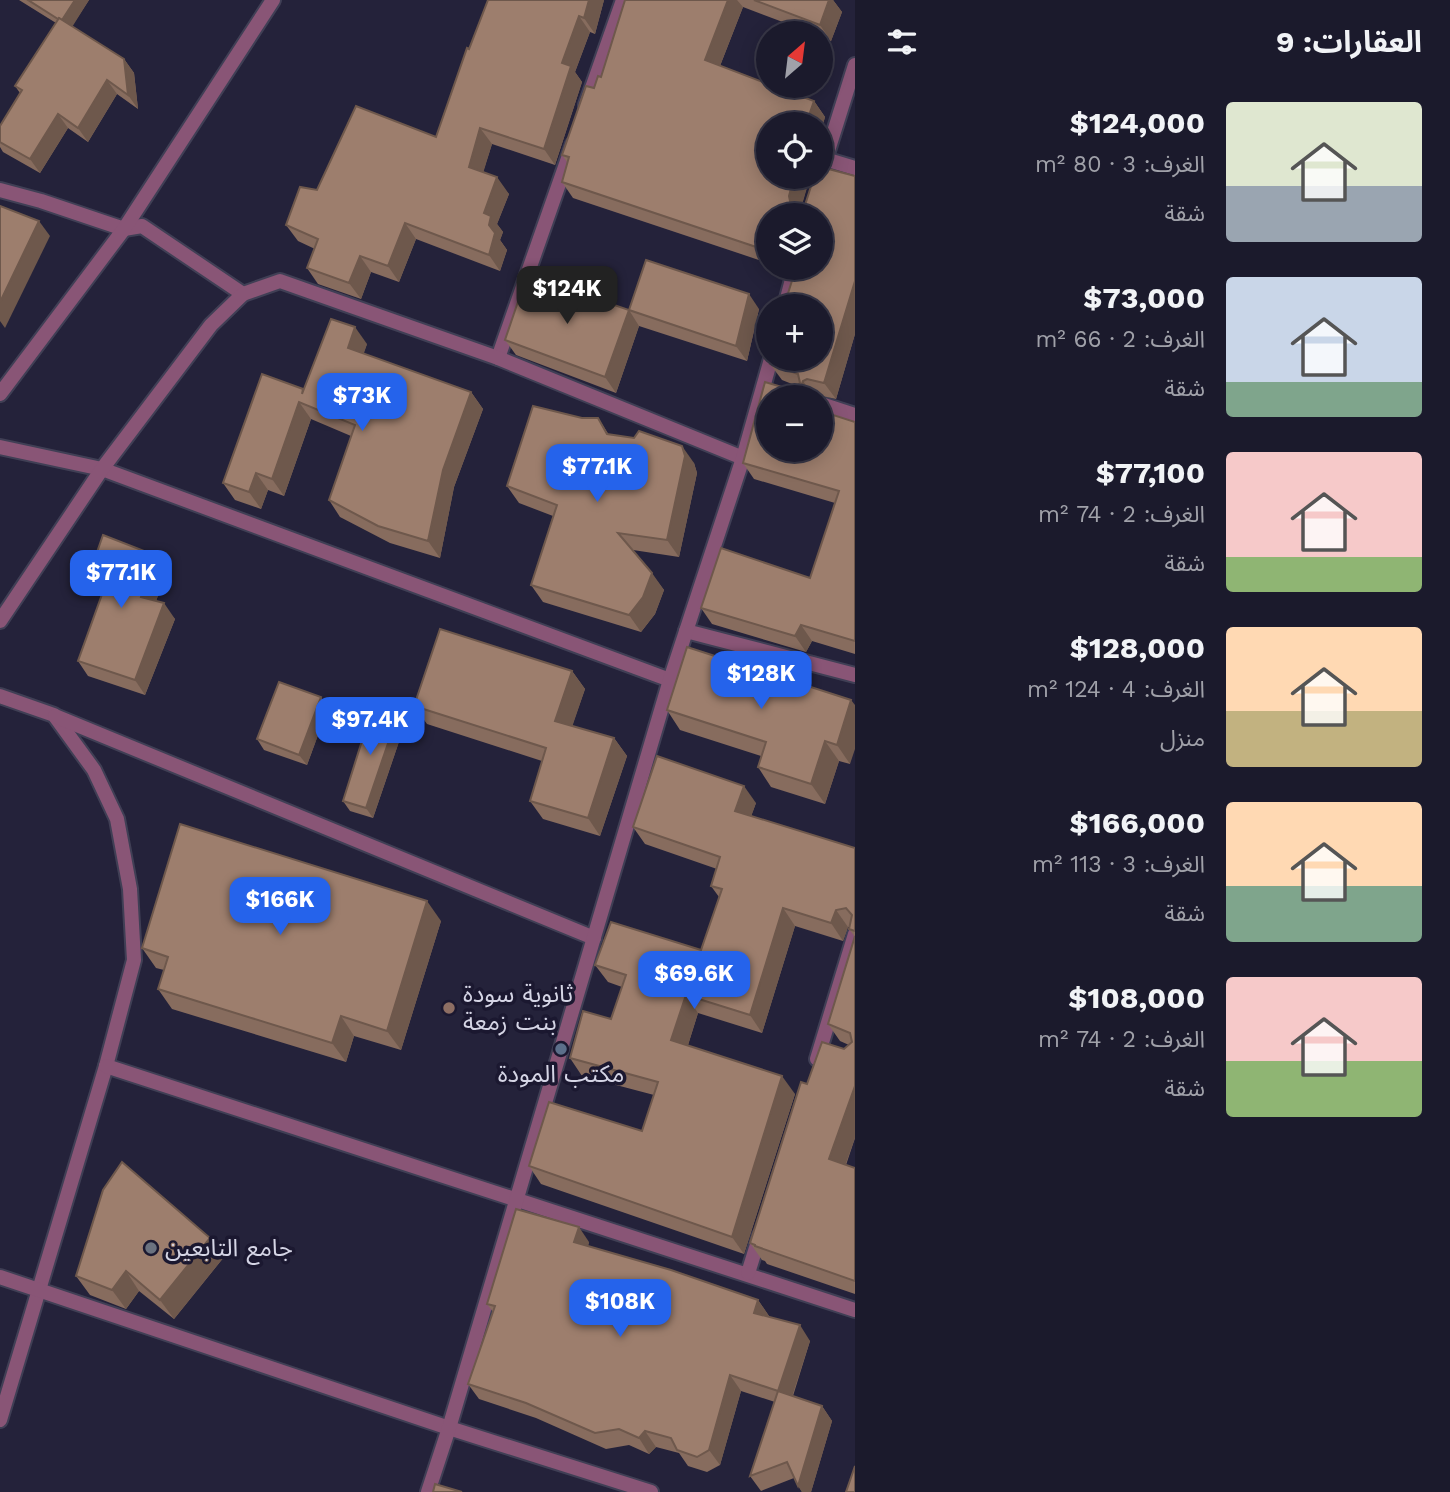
<!DOCTYPE html>
<html lang="ar">
<head>
<meta charset="utf-8">
<style>
	body { margin:0; font-family:"Work Sans","Noto Sans Arabic",sans-serif; background:#282738; color:#f1f3f6; direction:rtl; height:100vh; display:flex; flex-direction:column; font-size:26px; white-space:nowrap }
	* { box-sizing:border-box; margin:0 }
	p { font-size:23px; color:#a0a1a9 }
	.icon { flex:none; width:38px; height:38px; fill:none; stroke:currentColor; stroke-width:2; stroke-linecap:round; stroke-linejoin:round }
	.map { position:relative; flex:1; overflow:hidden; direction:ltr }
	.drawer { display:flex; flex-direction:column; background:#1b1a2c; width:595px }
	.drawer>* { flex:none }
	.needle { width:46px; rotate:28deg }
	.fabs { position:absolute; left:756px; top:21px; display:grid; gap:14px }
	.fabs a { display:grid; place-items:center; width:77px; height:77px; border-radius:50%; background:#1b1a2c; box-shadow:0 4px 18px #0003,0 0 0 2px #393848; font-size:35px }
	.price { position:absolute; translate:-50% -60px; padding:0 16px; border-radius:14px; background:#2563eb; color:#fff; font-size:23px; line-height:46px; filter:drop-shadow(0 2px 4px #0008) }
	.price::after { content:''; position:absolute; left:50%; top:42px; width:21px; height:16px; margin-left:-10px; background:inherit; clip-path:polygon(0 0,100% 0,50% 100%) }
	.price.current { background:#222; color:#fff }
	ul { padding:0; list-style:none }
	li { display:flex; align-items:center; gap:21px; height:175px; padding:0 28px }
	li span { display:grid; place-items:center; flex:none; width:196px; height:140px; border-radius:7px; color:#555 }
	li>.icon { margin-inline-start:auto }
	span .icon { width:84px; height:84px; fill:#fffc; stroke-width:1 }
	li b { font-size:30px }
	h2 { display:flex; justify-content:space-between; align-items:center; height:84px; padding:0 28px; font-size:30px }
	main { display:flex; flex:1; min-height:0 }
	.map>svg:first-child { display:block }
	.lines { fill:none; stroke-linecap:round; stroke-linejoin:round }
	.minor-casing { stroke:#403f55; stroke-width:18 }
	.minor { stroke:#895576; stroke-width:14 }
	.wall { fill:#876c5e }
	.shaded-wall { fill:#6e584c }
	.building { fill:#9d7e6d; stroke:#6e584c; stroke-width:2 }
	.education-dot { fill:#8d6e63; stroke:#1b1830; stroke-width:2.5 }
	.service-dot { fill:#5c6f8a; stroke:#1b1830; stroke-width:2.5 }
	.worship-dot { fill:#6b7280; stroke:#1b1830; stroke-width:2.5 }
	.labels { text-anchor:middle; stroke-width:7; stroke-linejoin:round; paint-order:stroke }
	.poi-label { font-size:24px; fill:#d5d5e5; stroke:#1b1830; text-anchor:start }
</style>
</head>
<body>
<main>
<section class="drawer">
<h2>العقارات: 9<svg class="icon" aria-label="filters" viewBox="0 0 24 24"><path d="M4 7h16M4 17h16"/><circle cx="9" cy="7" r="2"/><circle cx="15" cy="17" r="2"/></svg></h2>
<ul>
<li><span style="background:linear-gradient(#dfe7d0 60%,#9aa5b1 0)"><svg class="icon" aria-label="home" viewBox="0 0 24 24"><path d="M3 11l9-7 9 7M6 9v11h12V9"/></svg></span><div><b>$124,000</b><p>الغرف: 3 · 80 m²</p><p>شقة</p></div></li>
<li><span style="background:linear-gradient(#c9d6e8 75%,#7fa58c 0)"><svg class="icon" aria-label="home" viewBox="0 0 24 24"><path d="M3 11l9-7 9 7M6 9v11h12V9"/></svg></span><div><b>$73,000</b><p>الغرف: 2 · 66 m²</p><p>شقة</p></div></li>
<li><span style="background:linear-gradient(#f6c9c9 75%,#8fb573 0)"><svg class="icon" aria-label="home" viewBox="0 0 24 24"><path d="M3 11l9-7 9 7M6 9v11h12V9"/></svg></span><div><b>$77,100</b><p>الغرف: 2 · 74 m²</p><p>شقة</p></div></li>
<li><span style="background:linear-gradient(#ffd9b3 60%,#c2b280 0)"><svg class="icon" aria-label="home" viewBox="0 0 24 24"><path d="M3 11l9-7 9 7M6 9v11h12V9"/></svg></span><div><b>$128,000</b><p>الغرف: 4 · 124 m²</p><p>منزل</p></div></li>
<li><span style="background:linear-gradient(#ffd9b3 60%,#7fa58c 0)"><svg class="icon" aria-label="home" viewBox="0 0 24 24"><path d="M3 11l9-7 9 7M6 9v11h12V9"/></svg></span><div><b>$166,000</b><p>الغرف: 3 · 113 m²</p><p>شقة</p></div></li>
<li><span style="background:linear-gradient(#f6c9c9 60%,#8fb573 0)"><svg class="icon" aria-label="home" viewBox="0 0 24 24"><path d="M3 11l9-7 9 7M6 9v11h12V9"/></svg></span><div><b>$108,000</b><p>الغرف: 2 · 74 m²</p><p>شقة</p></div></li>
</ul>
</section>
<div class="map">
<svg width="855" height="1492" viewBox="0 0 855 1492">
	<rect width="100%" height="100%" fill="#24223a"/>
	<g class="lines">
		<g class="minor-casing">
			<g id="minor">
				<polyline points="586,105 623,0"/>
				<polyline points="825,159 855,168"/>
				<polyline points="821,173 855,65"/>
				<polyline points="0,190 41,201 124,229 142,226 243,294"/>
				<polyline points="785,306 795,268"/>
				<polyline points="498,358 573,144"/>
				<polyline points="0,394 124,229 273,0"/>
				<polyline points="821,404 855,415"/>
				<polyline points="0,447 102,469 670,680"/>
				<polyline points="0,621 102,469 211,325 243,294 280,281 498,358 743,458"/>
				<polyline points="686,631 855,675"/>
				<polyline points="0,696 54,715 94,770 117,819 130,889 134,960 106,1066 0,1420"/>
				<polyline points="55,716 594,938"/>
				<polyline points="817,1059 855,934"/>
				<polyline points="106,1066 855,1310"/>
				<polyline points="748,1273 760,1235"/>
				<polyline points="0,1277 449,1428 651,1492"/>
				<polyline points="428,1492 449,1428 670,680 743,458 771,359"/>
			</g>
		</g>
		<use href="#minor" class="minor"/>
	</g>
	<g class="wall">
		<polygon points="19,0 89,0 72,26 124,59 134,73 138,109 117,94 88,142 68,128 40,173 3,152 0,147 0,126 20,93 15,86 56,23"/>
		<polygon points="604,0 595,34 590,32 575,72 582,82 555,165 492,144 483,172 509,194 497,224 503,232 500,240 507,250 500,271 416,239 399,282 371,272 361,299 318,284 307,268 315,249 298,241 286,225 317,190 436,137 469,49"/>
		<polygon points="625,0 833,0 842,12 831,41 821,37 821,33 812,33 743,7 720,66 768,84 768,86 773,86 814,101 825,117 821,131 821,124 768,124 768,177 810,177 801,207 805,205 814,177 821,177 821,167 855,176 855,334 836,399 818,395 814,397 768,397 768,450 821,450 821,404 827,413 855,422 855,654 812,641 806,652 712,624 701,608 721,548 810,578 835,503 754,479 743,463 765,382 792,390 797,386 782,380 770,364 771,359 821,359 821,306 784,306 796,268 821,268 821,215 768,215 768,263 573,198 562,182 567,162 562,155 586,86 594,88 598,76 601,77"/>
		<polygon points="759,309 747,361 639,326 616,393 516,355 505,340 629,310"/>
		<polygon points="367,344 363,354 471,392 483,409 454,487 440,558 390,543 340,517 329,500 351,436 311,419 284,496 268,490 261,509 235,500 223,483 303,389"/>
		<polygon points="582,418 598,418 609,435 694,463 697,473 679,557 633,550 664,590 655,614 641,632 543,602 531,585 553,516 519,503 507,486"/>
		<polygon points="167,571 156,601 175,619 145,695 88,676 78,661 102,595 98,593 88,578"/>
		<polygon points="572,671 585,689 572,726 614,738 627,756 600,836 543,819 530,801 542,761 427,724 414,706"/>
		<polygon points="321,697 328,708 307,765 264,750 257,739"/>
		<polygon points="851,700 850,764 839,761 825,804 771,787 758,767 761,756 680,730 667,710"/>
		<polygon points="398,714 405,724 373,818 350,811 343,801"/>
		<polygon points="756,803 751,816 855,848 855,1138 846,1165 855,1168 855,1294 767,1264 765,1261 762,1260 750,1243 807,1084 849,1045 840,1041 828,1024 855,937 849,929 849,927 848,927 843,941 795,926 762,1033 698,1013 688,1045 795,1094 744,1254 541,1184 529,1166 642,1131 654,1095 582,1076 570,1058 611,1019 622,987 608,982 595,965 701,950 719,897 711,886 717,869 645,844 633,827"/>
		<polygon points="441,921 401,1050 354,1036 346,1062 172,1009 158,989 164,970 156,968 142,948"/>
		<polygon points="589,1242 588,1246 758,1300 769,1316 769,1317 810,1341 793,1396 822,1406 832,1421 811,1492 802,1492 794,1478 761,1491 750,1476 775,1402 741,1391 720,1465 707,1472 688,1466 679,1453 656,1447 649,1454 629,1445 606,1449 536,1418 479,1399 468,1384 493,1312 487,1304"/>
		<polygon points="224,1257 174,1319 139,1291 126,1309 90,1295 76,1276"/>
	</g>
	<g class="shaded-wall">
		<polygon points="75,0 89,0 69,32 62,21"/>
		<polygon points="589,0 604,0 595,34 584,18"/>
		<polygon points="728,0 737,0 743,7 716,76 705,60"/>
		<polygon points="829,0 833,0 842,12 831,41 820,25"/>
		<polygon points="579,16 590,32 575,72 582,82 555,165 544,149 562,63"/>
		<polygon points="124,59 134,73 138,109 128,95"/>
		<polygon points="107,80 117,94 88,142 78,128"/>
		<polygon points="814,101 825,117 821,131 821,124 806,124"/>
		<polygon points="58,114 68,128 40,173 30,159"/>
		<polygon points="480,128 492,144 480,183 469,167"/>
		<polygon points="497,177 509,194 497,224 503,232 500,240 507,250 500,271 489,255 489,225 484,213"/>
		<polygon points="794,177 810,177 800,212 791,206 789,196"/>
		<polygon points="39,221 50,236 5,328 0,321 0,302"/>
		<polygon points="405,223 416,239 399,282 388,266"/>
		<polygon points="360,256 371,272 361,299 349,283"/>
		<polygon points="855,281 855,334 836,399 824,383"/>
		<polygon points="749,294 759,309 747,361 736,346"/>
		<polygon points="629,310 639,326 616,393 605,377"/>
		<polygon points="355,327 367,344 360,365 348,348"/>
		<polygon points="803,381 814,397 806,397 800,389"/>
		<polygon points="471,392 483,409 454,487 440,558 428,541 443,470"/>
		<polygon points="299,402 311,419 284,496 272,479"/>
		<polygon points="821,404 830,417 821,416"/>
		<polygon points="682,446 694,463 697,473 679,557 667,540"/>
		<polygon points="256,473 268,490 261,509 249,492"/>
		<polygon points="157,556 167,571 152,612 141,597"/>
		<polygon points="652,573 664,590 655,614 641,632 629,615"/>
		<polygon points="164,603 175,619 145,695 135,680"/>
		<polygon points="801,625 812,641 806,652 795,636"/>
		<polygon points="572,671 585,689 568,739 555,721"/>
		<polygon points="321,697 328,708 307,765 299,755"/>
		<polygon points="851,700 855,705 855,749 850,764 837,745"/>
		<polygon points="398,714 405,724 373,818 366,808"/>
		<polygon points="614,738 627,756 600,836 588,818"/>
		<polygon points="825,741 839,761 825,804 811,784"/>
		<polygon points="744,786 756,803 747,828 735,811"/>
		<polygon points="427,901 441,921 401,1050 387,1031"/>
		<polygon points="783,908 795,926 762,1033 750,1015"/>
		<polygon points="836,910 848,927 843,941 831,923"/>
		<polygon points="686,995 698,1013 684,1058 671,1040"/>
		<polygon points="341,1016 354,1036 346,1062 332,1043"/>
		<polygon points="782,1076 795,1094 744,1254 732,1237"/>
		<polygon points="855,1086 855,1138 841,1177 829,1159"/>
		<polygon points="579,1227 589,1242 585,1257 574,1242"/>
		<polygon points="210,1238 224,1257 174,1319 160,1300"/>
		<polygon points="126,1271 139,1291 126,1309 112,1290"/>
		<polygon points="758,1300 769,1316 764,1328 754,1313"/>
		<polygon points="800,1325 810,1341 789,1406 778,1391"/>
		<polygon points="730,1375 741,1391 720,1465 709,1450"/>
		<polygon points="822,1406 832,1421 811,1492 802,1492 798,1486"/>
		<polygon points="645,1431 656,1447 649,1454 639,1438"/>
	</g>
	<g class="building">
		<polygon points="28,0 75,0 62,20 59,18 58,19"/>
		<polygon points="488,0 589,0 584,18 579,16 562,63 571,66 544,149 480,128 469,167 497,177 484,213 491,216 489,225 495,233 489,255 405,223 388,266 360,256 349,283 307,268 318,239 286,225 300,187 317,190 356,106 436,137 467,48 469,49"/>
		<polygon points="625,0 728,0 705,60 768,84 768,86 773,86 814,101 806,124 768,124 768,177 794,177 789,196 791,206 799,208 805,205 814,177 821,177 821,167 855,176 855,281 824,383 807,379 803,381 800,389 808,397 768,397 768,450 821,450 821,411 855,422 855,641 801,625 795,636 701,608 721,548 810,578 839,491 743,463 765,382 792,390 800,383 798,374 770,364 772,359 821,359 821,306 784,306 796,268 821,268 821,215 768,215 768,251 562,182 569,157 562,155 586,86 594,88 598,76 601,77"/>
		<polygon points="754,0 829,0 820,25"/>
		<polygon points="59,18 124,59 128,95 107,80 78,128 58,114 30,159 0,142 0,126 22,90 15,86"/>
		<polygon points="0,206 39,221 0,302"/>
		<polygon points="646,260 749,294 736,346 629,310"/>
		<polygon points="527,275 629,310 605,377 505,340"/>
		<polygon points="331,319 355,327 348,348 471,392 443,470 428,541 378,526 329,500 355,425 299,402 272,479 256,473 249,492 223,483 262,374 303,389 302,394"/>
		<polygon points="533,406 582,418 598,418 607,434 634,438 639,431 682,446 685,456 667,540 618,533 652,573 643,597 629,615 531,585 557,505 507,486"/>
		<polygon points="103,535 157,556 141,597 164,603 135,680 78,661 105,586 88,578"/>
		<polygon points="440,629 572,671 555,721 614,738 588,818 530,801 546,748 414,706"/>
		<polygon points="687,647 851,700 837,745 825,741 811,784 758,767 766,742 667,710"/>
		<polygon points="279,682 321,697 299,755 257,739"/>
		<polygon points="373,706 398,714 366,808 343,801"/>
		<polygon points="657,756 744,786 735,811 855,848 855,931 849,929 852,915 846,908 836,910 831,923 783,908 750,1015 686,995 671,1040 782,1076 732,1237 529,1166 549,1102 642,1131 658,1082 570,1058 583,1011 611,1019 626,975 595,965 611,922 701,950 722,889 711,886 720,857 633,827"/>
		<polygon points="180,824 427,901 387,1031 341,1016 332,1043 158,989 168,957 142,948"/>
		<polygon points="855,936 855,1086 829,1159 855,1168 855,1281 755,1246 755,1245 750,1243 801,1082 807,1084 822,1042 844,1049 852,1042 850,1033 828,1024"/>
		<polygon points="122,1162 210,1238 160,1300 126,1271 112,1290 76,1276 103,1190"/>
		<polygon points="516,1209 579,1227 574,1242 671,1270 758,1300 754,1313 800,1325 778,1391 730,1375 709,1450 697,1457 677,1450 671,1438 645,1431 639,1438 619,1429 595,1433 526,1403 468,1384 495,1306 487,1304"/>
		<polygon points="778,1391 822,1406 798,1486 787,1462 750,1476"/>
		<polygon points="855,1466 855,1492 846,1492"/>
		<polygon points="435,1484 462,1492 433,1492"/>
	</g>
	<circle class="education-dot" cx="449" cy="1008" r="7"/>
	<circle class="service-dot" cx="561" cy="1049" r="7"/>
	<circle class="worship-dot" cx="151" cy="1248" r="7"/>
	<g class="labels">
		<g class="poi-label">
			<text x="463" y="1002">ثانوية سودة<tspan x="463" dy="28">بنت زمعة</tspan></text>
			<text x="561" y="1082" text-anchor="middle">مكتب المودة</text>
			<text x="165" y="1256">جامع التابعين</text>
		</g>
	</g>
</svg>
<div class="fabs">
<a><svg class="needle" viewBox="-14 -14 28 28"><path d="M0-13l5 13h-10z" fill="#e53935"/><path d="M0 13l5-13h-10z" fill="#a0a1a9"/></svg></a>
<a><svg class="icon" aria-label="locate" viewBox="0 0 24 24"><circle cx="12" cy="12" r="6"/><path d="M12 2v4M12 18v4M2 12h4M18 12h4"/></svg></a>
<a><svg class="icon" aria-label="layers" viewBox="0 0 24 24"><path d="M12 4l9 5-9 5-9-5zM3 14l9 5 9-5"/></svg></a>
<a>+</a>
<a>−</a>
</div>
<b class="price current" style="left:567px;top:326px">$124K</b>
<b class="price" style="left:362px;top:433px">$73K</b>
<b class="price" style="left:597px;top:504px">$77.1K</b>
<b class="price" style="left:121px;top:610px">$77.1K</b>
<b class="price" style="left:761px;top:711px">$128K</b>
<b class="price" style="left:370px;top:757px">$97.4K</b>
<b class="price" style="left:280px;top:937px">$166K</b>
<b class="price" style="left:694px;top:1011px">$69.6K</b>
<b class="price" style="left:620px;top:1339px">$108K</b>
</div>
</main>
</body>
</html>
